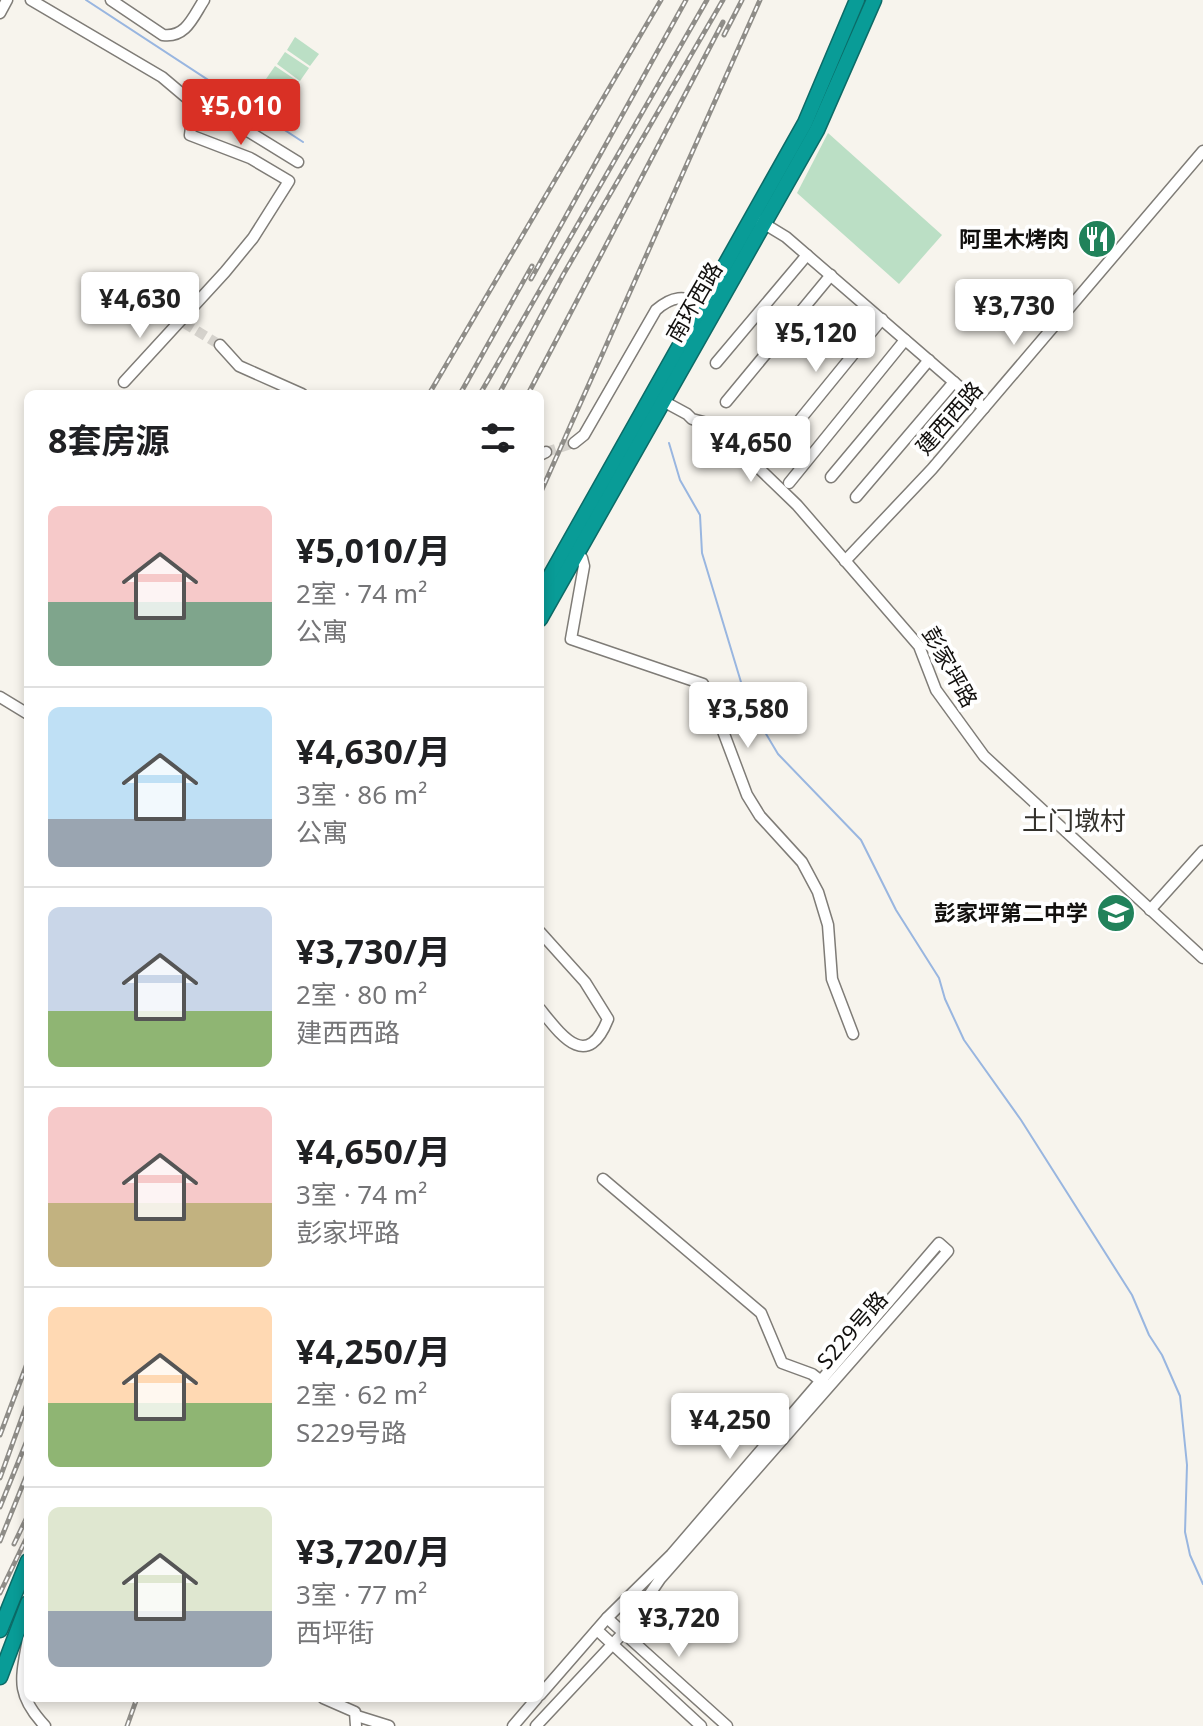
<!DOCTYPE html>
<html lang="zh">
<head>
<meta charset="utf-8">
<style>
	body { margin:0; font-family:"Noto Sans","Noto Sans SC",sans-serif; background:#f6f6f6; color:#202124; height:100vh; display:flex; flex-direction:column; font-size:30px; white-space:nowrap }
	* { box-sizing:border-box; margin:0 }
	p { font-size:26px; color:#757577 }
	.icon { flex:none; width:44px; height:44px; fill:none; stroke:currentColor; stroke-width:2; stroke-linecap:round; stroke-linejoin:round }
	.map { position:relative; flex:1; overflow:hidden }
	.sheet { position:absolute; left:24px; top:390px; width:520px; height:1312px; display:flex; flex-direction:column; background:#fff; border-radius:12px; box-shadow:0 4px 12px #0003 }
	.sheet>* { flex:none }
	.price { position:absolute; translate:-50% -68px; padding:0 18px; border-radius:8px; background:#fff; color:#222; font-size:26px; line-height:52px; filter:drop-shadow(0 2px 4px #0008) }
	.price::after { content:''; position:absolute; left:50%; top:48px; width:24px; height:18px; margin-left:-12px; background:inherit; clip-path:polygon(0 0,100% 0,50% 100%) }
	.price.active { background:#d93025; color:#fff }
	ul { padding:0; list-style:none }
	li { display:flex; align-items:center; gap:24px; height:200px; padding:0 24px }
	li+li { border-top:2px solid #e0e0e0 }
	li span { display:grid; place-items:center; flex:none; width:224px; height:160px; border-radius:12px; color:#555 }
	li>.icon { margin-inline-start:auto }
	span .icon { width:96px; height:96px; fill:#fffc; stroke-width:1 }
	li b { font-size:34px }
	h2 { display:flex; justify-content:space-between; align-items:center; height:96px; padding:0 24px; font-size:34px }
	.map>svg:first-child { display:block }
	.park { fill:#bbdfc5 }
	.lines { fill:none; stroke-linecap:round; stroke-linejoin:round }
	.stream { stroke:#99b6e0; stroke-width:2 }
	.minor-tunnel { stroke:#d5d2cc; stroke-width:10; stroke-dasharray:10 5; stroke-linecap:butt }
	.minor-casing { stroke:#7f7c77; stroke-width:13 }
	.highway-casing { stroke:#0c6b67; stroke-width:17 }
	.minor { stroke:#fff; stroke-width:10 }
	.highway { stroke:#099c97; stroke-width:14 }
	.rail-casing { stroke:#8f8d88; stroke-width:5 }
	.rail { stroke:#fff; stroke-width:2; stroke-dasharray:6; stroke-linecap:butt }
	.labels { text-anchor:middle; stroke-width:8; stroke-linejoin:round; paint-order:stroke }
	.poi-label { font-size:22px; font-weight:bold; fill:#12100e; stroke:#fff; text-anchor:end }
	.street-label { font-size:22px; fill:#12100e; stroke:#fff }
	.quarter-label { font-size:26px; fill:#33312c; stroke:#fff }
</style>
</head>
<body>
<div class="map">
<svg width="1203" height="1726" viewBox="0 0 1203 1726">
	<rect width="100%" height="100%" fill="#f7f4ed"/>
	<g class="park">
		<polygon points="295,37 319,54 310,66 287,50"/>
		<polygon points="285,52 309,68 300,81 277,64"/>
		<polygon points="275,66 299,82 290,95 266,79"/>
		<polygon points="828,133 942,235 899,284 797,193"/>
	</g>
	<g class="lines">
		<g class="stream">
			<polyline points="86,0 303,142"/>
			<polyline points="669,443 680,480 700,515 702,553 747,702 778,754 861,840 896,910 939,978 945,999 964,1040 1021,1120 1132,1295 1149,1335 1162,1355 1180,1396 1187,1465 1185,1532 1190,1555 1203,1584"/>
		</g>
		<g class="minor-tunnel">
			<polyline points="184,323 220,345"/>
			<polyline points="546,452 574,443"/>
		</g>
		<g class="minor-casing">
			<g id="minor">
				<polyline points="31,0 162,77 194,104 190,135 250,158 289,181 253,238 225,272 124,382"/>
				<path d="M111 0 163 35C186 38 193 17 204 0"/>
				<polyline points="0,13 7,0"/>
				<polyline points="194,104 207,106 298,162"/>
				<polyline points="758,220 786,237 984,408"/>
				<polyline points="220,345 239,366 302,394"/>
				<polyline points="716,363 807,255"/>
				<polyline points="663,401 687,414 692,419 707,423 738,448 797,505 919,646 936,690 984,756 1203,958"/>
				<polyline points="726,402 831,275"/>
				<path d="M574 443 584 435 656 310C672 296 684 295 703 304"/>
				<polyline points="776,449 882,319"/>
				<polyline points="540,455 546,452"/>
				<polyline points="831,477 929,360"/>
				<polyline points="789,483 905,340"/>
				<polyline points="856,497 954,382"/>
				<polyline points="577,553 582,558 584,566 571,639 703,684 709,694 747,795 760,816 802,862 818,892 828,925 832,979 853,1034"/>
				<polyline points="845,561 932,469 1203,151"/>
				<polyline points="0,697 28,714"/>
				<polyline points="1150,910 1203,851"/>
				<path d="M540 932 585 982 608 1019C587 1072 561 1035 540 1009"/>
				<polyline points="603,1179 761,1313 782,1363 812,1374 825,1384"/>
				<polyline points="607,1618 727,1726"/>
				<polyline points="597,1630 701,1726"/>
				<path d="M28 1639C21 1679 15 1694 45 1726"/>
				<polyline points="323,1698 355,1712 356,1726"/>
				<polyline points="357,1716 389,1726"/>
				<polyline points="513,1726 537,1698"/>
				<polyline points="536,1726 624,1632 660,1579 948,1251 939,1243 671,1555 607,1618 540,1695"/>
			</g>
		</g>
		<g class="highway-casing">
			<g id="highway">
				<polyline points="540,594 805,123 857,0"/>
				<polyline points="540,619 817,130 874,0"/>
				<polyline points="0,1630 28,1561"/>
				<polyline points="0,1677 28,1603"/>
			</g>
		</g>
		<use href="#minor" class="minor"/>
		<use href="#highway" class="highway"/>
		<g class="rail-casing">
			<g id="rail">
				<polyline points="724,35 742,0"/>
				<polyline points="531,279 686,0"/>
				<polyline points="429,394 661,0"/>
				<polyline points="460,394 532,266"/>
				<polyline points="480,394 707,0"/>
				<polyline points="499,394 563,275 723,0"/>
				<polyline points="528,394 723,22"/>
				<polyline points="540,494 760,0"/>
				<polyline points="0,1435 28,1361"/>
				<polyline points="0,1478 28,1401"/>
				<polyline points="0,1507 28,1438"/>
				<polyline points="0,1541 28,1472"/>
				<polyline points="14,1544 28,1515"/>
				<polyline points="0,1593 28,1535"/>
				<polyline points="127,1726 137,1698"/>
			</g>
		</g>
		<use href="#rail" class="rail"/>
	</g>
	<defs>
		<g id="restaurant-disc" transform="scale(2)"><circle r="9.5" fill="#21825a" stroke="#fff"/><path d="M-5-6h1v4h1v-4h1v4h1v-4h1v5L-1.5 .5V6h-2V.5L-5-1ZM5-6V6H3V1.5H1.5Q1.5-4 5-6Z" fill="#fff"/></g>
		<g id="school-disc" transform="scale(2)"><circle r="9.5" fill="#21825a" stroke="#fff"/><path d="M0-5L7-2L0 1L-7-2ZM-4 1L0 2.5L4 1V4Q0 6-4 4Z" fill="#fff"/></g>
	</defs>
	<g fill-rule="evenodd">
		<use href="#restaurant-disc" x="1097" y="239"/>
		<use href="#school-disc" x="1116" y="913"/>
	</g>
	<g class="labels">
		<g class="poi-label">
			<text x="1069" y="247">阿里木烤肉</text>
			<text x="1088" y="921">彭家坪第二中学</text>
		</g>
		<g class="street-label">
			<text transform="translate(694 302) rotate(-60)" y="8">南环西路</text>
			<text transform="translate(949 418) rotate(-49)" y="8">建西西路</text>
			<text transform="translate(950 667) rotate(61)" y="8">彭家坪路</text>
			<text transform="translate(852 1330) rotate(-49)" y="8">S229号路</text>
		</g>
		<g class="quarter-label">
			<text x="1074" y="830">土门墩村</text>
		</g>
	</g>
</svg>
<b class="price active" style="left:241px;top:147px">¥5,010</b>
<b class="price" style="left:140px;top:340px">¥4,630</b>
<b class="price" style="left:1014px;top:347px">¥3,730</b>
<b class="price" style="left:816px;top:374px">¥5,120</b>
<b class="price" style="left:751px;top:484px">¥4,650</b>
<b class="price" style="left:748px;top:750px">¥3,580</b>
<b class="price" style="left:730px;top:1461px">¥4,250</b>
<b class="price" style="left:679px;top:1659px">¥3,720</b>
<section class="sheet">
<h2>8套房源<svg class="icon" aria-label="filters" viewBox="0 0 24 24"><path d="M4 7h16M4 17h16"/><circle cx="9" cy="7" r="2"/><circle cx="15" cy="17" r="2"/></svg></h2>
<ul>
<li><span style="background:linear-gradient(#f6c9c9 60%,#7fa58c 0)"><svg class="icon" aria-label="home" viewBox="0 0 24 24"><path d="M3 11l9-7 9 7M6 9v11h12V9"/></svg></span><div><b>¥5,010/月</b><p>2室 · 74 m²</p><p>公寓</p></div></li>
<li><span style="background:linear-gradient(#bfe0f5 70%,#9aa5b1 0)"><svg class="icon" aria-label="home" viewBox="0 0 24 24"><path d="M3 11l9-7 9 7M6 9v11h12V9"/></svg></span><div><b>¥4,630/月</b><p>3室 · 86 m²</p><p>公寓</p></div></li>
<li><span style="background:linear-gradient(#c9d6e8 65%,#8fb573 0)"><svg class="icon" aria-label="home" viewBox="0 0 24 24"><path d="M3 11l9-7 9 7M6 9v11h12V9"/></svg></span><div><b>¥3,730/月</b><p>2室 · 80 m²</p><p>建西西路</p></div></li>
<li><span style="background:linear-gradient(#f6c9c9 60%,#c2b280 0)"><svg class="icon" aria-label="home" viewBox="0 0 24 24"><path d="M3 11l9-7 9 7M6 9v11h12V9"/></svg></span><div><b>¥4,650/月</b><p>3室 · 74 m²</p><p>彭家坪路</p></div></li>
<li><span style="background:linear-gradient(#ffd9b3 60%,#8fb573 0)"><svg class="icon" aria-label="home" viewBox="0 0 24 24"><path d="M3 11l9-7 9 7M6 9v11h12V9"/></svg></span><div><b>¥4,250/月</b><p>2室 · 62 m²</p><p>S229号路</p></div></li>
<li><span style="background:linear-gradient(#dfe7d0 65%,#9aa5b1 0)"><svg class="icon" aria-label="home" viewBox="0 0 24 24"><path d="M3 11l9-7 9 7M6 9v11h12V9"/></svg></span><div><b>¥3,720/月</b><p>3室 · 77 m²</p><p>西坪街</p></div></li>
</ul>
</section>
</div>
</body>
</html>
